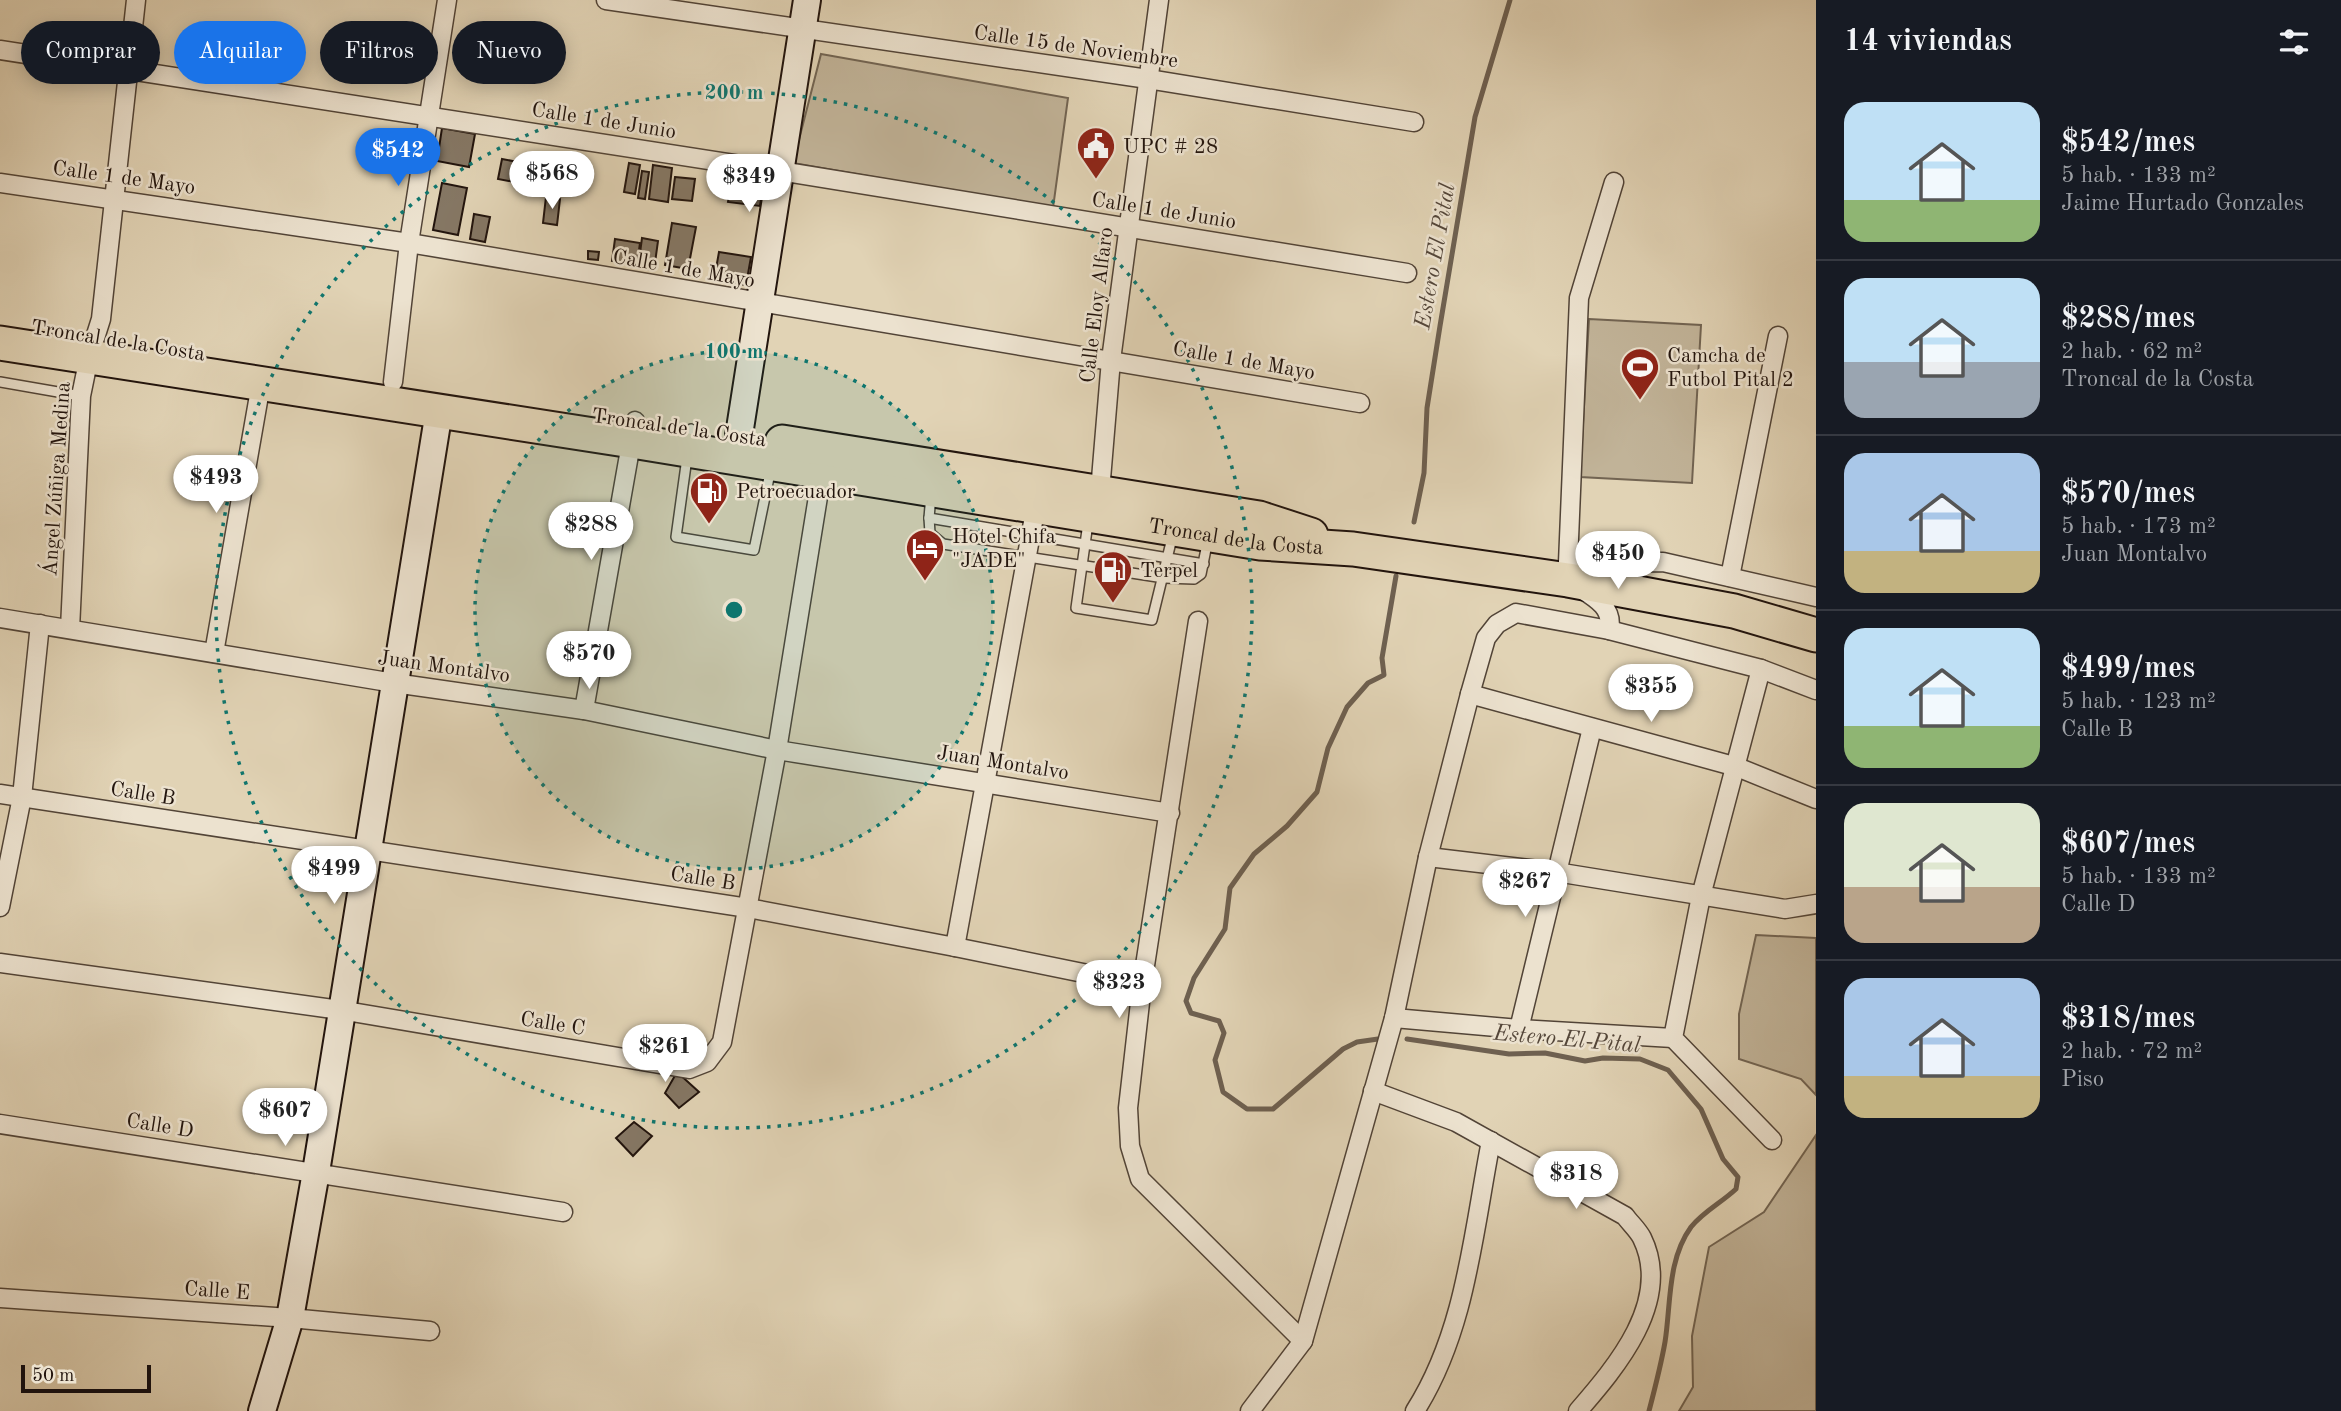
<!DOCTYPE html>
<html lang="es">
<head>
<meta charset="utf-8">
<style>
	body { margin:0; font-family:"Old Standard TT",serif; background:#242831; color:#f1f3f6; height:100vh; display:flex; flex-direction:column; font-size:26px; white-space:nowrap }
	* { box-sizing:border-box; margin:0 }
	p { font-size:23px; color:#9ea1a6 }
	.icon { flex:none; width:38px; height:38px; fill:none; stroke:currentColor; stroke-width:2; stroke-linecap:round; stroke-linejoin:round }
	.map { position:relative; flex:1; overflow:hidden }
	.drawer { display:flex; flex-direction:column; background:#171b24; width:525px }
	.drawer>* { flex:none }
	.hud { position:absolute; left:21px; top:21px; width:665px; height:63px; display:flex; gap:14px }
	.scale { position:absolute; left:21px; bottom:18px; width:130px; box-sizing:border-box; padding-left:7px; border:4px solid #22140d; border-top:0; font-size:19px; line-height:24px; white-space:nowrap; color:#22140d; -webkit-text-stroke:5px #ece2cf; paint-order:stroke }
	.price { position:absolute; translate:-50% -60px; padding:0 16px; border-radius:24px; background:#fff; color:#222; font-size:23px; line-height:46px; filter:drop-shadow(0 2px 4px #0008) }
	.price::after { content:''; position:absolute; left:50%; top:42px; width:21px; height:16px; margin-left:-10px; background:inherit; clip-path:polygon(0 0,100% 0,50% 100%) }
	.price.selected { background:#1a73e8; color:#fff }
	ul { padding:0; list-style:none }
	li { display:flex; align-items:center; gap:21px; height:175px; padding:0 28px }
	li+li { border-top:2px solid #363941 }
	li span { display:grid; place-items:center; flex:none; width:196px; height:140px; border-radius:21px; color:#555 }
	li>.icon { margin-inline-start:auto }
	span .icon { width:84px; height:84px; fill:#fffc; stroke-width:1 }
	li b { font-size:30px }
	h2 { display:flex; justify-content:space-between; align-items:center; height:84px; padding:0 28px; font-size:30px }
	.chip { padding:0 24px; border-radius:32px; background:#171b24; box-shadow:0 4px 18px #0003; font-size:24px; line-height:63px }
	.chip.selected { background:#1a73e8; color:#fff }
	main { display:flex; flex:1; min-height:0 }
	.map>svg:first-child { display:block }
	.green { fill:#c1b398; stroke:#726452; stroke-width:2 }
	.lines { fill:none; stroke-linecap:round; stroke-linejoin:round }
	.stream { stroke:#6e6050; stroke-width:5 }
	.building { fill:#857764; stroke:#22140d; stroke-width:2 }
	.lane-casing { stroke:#524437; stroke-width:12 }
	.street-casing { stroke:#524437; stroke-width:21 }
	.secondary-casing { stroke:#22140d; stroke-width:30 }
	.highway-casing { stroke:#22140d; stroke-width:37 }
	.lane { stroke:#ece2cf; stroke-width:9 }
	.street { stroke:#ece2cf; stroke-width:18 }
	.secondary { stroke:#ece2cf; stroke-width:26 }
	.highway { stroke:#e1d3b5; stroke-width:33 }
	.ring { fill:none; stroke:#0f766e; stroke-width:3.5; stroke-dasharray:3.5 7 }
	.labels { text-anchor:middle; stroke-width:5; stroke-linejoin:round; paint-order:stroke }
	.street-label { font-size:21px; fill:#22140d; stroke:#ece2cf }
	.poi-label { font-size:21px; fill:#22140d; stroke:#ece2cf; text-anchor:start }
	.water-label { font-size:23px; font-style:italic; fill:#544639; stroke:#ece2cf }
	.centre { fill:#0f766e; stroke:#ece2cf; stroke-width:3.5 }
	.ring-label { font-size:21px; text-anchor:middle; font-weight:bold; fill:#0f766e; stroke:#ece2cf; stroke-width:5; stroke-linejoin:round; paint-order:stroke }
</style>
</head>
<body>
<main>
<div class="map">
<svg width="1816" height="1411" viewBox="0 0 1816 1411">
	<rect width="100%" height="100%" fill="#e1d3b5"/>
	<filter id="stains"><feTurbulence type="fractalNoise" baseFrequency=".00286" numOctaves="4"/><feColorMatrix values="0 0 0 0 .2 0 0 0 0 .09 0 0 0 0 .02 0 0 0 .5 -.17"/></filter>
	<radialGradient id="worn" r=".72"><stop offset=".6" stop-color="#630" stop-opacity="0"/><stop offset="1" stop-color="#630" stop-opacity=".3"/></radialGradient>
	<g class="green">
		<polygon points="821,54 1068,98 1053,208 793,163"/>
		<polygon points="1589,319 1701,325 1692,483 1580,477"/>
		<polygon points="1756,935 1816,938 1816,1095 1801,1079 1739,1059 1739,1014"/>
		<polygon points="1816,1135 1816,1411 1679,1411 1693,1387 1692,1336 1709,1247 1764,1212"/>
	</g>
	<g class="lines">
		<g class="stream">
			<polyline points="1414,522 1424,473 1427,408 1440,326 1475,117 1510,0"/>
			<polyline points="1385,1038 1357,1042 1343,1049 1273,1109 1247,1109 1223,1092 1215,1060 1224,1033 1219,1021 1191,1013 1186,1001 1194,978 1225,929 1230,888 1254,854 1287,826 1317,792 1328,748 1347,707 1368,683 1384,675 1382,658 1396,576"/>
			<path d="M1407 1039 1509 1054 1545 1053 1585 1061 1603 1058 1640 1059 1668 1070 1701 1109 1723 1159 1738 1177 1736 1189C1721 1203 1704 1211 1691 1227 1667 1260 1671 1305 1665 1342 1661 1365 1655 1388 1649 1411"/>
		</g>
	</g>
	<g class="building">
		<polygon points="442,128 475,134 469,167 437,161"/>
		<polygon points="551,155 565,158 563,169 549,167"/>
		<polygon points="502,159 523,163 520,183 498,179"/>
		<polygon points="629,163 640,165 635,194 624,192"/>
		<polygon points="653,165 672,168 668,202 649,199"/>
		<polygon points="642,171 649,172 645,199 638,198"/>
		<polygon points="733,174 764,178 760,206 728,202"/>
		<polygon points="675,177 695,179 692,201 672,199"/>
		<polygon points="442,183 467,188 458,235 433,230"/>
		<polygon points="546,197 560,199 557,225 543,223"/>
		<polygon points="474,214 490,217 485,242 470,239"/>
		<polygon points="672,223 696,227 688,269 665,265"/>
		<polygon points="642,238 658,241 654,270 638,268"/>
		<polygon points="615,239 640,243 637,265 612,261"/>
		<polygon points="588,251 599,252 598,260 588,259"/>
		<polygon points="719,252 751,257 746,285 714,280"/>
		<polygon points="677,1072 699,1092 679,1108 665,1093"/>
		<polygon points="634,1122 652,1136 633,1156 616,1138"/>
	</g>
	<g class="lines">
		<g class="lane-casing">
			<g id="lane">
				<polyline points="0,382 81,396"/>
				<polyline points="691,429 676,537 754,550 771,468"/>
				<polyline points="931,495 929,518 1204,564"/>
				<polyline points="929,518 930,533 943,544 1164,578 1194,579 1201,574 1208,539"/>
				<polyline points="1088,523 1076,608 1152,620 1173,534"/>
			</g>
		</g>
		<g class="street-casing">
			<g id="street">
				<polyline points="606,0 1148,79 1414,122"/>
				<polyline points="0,50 780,171 1407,273"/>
				<polyline points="0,183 409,243 1360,403"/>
				<polyline points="393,382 409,243 447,0"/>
				<polyline points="1100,491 1111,360 1159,0"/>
				<polyline points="1568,563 1663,562 1816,597"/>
				<polyline points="1730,577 1778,336"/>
				<polyline points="0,618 394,683 584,710 777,750 1170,813"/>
				<polyline points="1198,621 1142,985 1128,1108 1130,1146 1140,1179 1303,1341"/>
				<polyline points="70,629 81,396 89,357 101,319 136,0"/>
				<path d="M1609 630C1615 603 1586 594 1568 580V563L1579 298 1614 182"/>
				<polyline points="214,653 261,384"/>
				<polyline points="1761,669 1701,896 1673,1038 1772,1140"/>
				<polyline points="1470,694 1737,767 1816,799"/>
				<polyline points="584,710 635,421"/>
				<polyline points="0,794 748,908 955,947 1036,506"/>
				<polyline points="1428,857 1556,872 1785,909 1816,904"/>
				<polyline points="0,907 22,797 40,624"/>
				<polyline points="955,947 1142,985"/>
				<polyline points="0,963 340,1010 689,1069 707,1062 722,1042 777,750 822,472"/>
				<polyline points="1394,1018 1519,1029 1592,728"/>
				<polyline points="1519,1029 1673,1038"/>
				<path d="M1373 1091 1456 1122 1625 1216C1630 1223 1638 1230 1642 1238 1673 1301 1616 1367 1578 1411"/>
				<polyline points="0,1124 563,1212"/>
				<polyline points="0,1298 290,1318 430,1331"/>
				<polyline points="1250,1411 1303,1341 1394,1018 1428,857 1470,694 1486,638 1497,624 1516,613 1609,630 1761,669 1816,690"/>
				<path d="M1415 1411C1466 1331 1473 1233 1491 1141"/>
			</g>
		</g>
		<g class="secondary-casing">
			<g id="secondary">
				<polyline points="739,435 807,0"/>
				<polyline points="262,1411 290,1318 316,1172 439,411"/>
			</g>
		</g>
		<g class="highway-casing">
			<g id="highway">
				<path id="s1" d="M0 343 632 441 1260 543 1353 549 1568 580 1734 611 1816 635"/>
				<polyline points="782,442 1259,518 1311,535"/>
			</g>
		</g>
		<use href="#lane" class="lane"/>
		<use href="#street" class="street"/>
		<use href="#secondary" class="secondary"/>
		<use href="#highway" class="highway"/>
	</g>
	<circle cx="734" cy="610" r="259" fill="#0f766e" fill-opacity=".12"/>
	<g class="ring">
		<circle cx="734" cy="610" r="259"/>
		<circle cx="734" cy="610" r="518"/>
	</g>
	<defs>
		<g id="civic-pin" transform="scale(2.0125)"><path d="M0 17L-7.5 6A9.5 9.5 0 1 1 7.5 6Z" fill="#8f2418" stroke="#ece2cf"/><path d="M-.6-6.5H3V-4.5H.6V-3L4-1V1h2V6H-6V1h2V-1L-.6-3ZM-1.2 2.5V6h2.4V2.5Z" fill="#fff"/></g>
		<g id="stadium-pin" transform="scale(2.0125)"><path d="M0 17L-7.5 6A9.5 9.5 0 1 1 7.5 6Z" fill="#8f2418" stroke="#ece2cf"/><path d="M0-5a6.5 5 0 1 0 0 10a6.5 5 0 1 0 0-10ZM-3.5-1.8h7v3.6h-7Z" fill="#fff"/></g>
		<g id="fuel-pin" transform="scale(2.0125)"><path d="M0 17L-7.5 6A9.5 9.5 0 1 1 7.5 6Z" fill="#8f2418" stroke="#ece2cf"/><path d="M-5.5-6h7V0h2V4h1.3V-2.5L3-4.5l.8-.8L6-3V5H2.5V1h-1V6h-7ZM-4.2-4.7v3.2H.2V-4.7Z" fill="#fff"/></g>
		<g id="hotel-pin" transform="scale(2.0125)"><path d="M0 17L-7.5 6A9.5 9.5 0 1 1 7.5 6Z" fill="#8f2418" stroke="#ece2cf"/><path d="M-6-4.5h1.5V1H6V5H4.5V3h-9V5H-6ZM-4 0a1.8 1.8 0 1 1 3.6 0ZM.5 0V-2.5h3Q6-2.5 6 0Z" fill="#fff"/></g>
	</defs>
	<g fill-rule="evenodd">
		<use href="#civic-pin" x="1096" y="146"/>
		<use href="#stadium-pin" x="1640" y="367"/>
		<use href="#fuel-pin" x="709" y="491"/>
		<use href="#hotel-pin" x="925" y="548"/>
		<use href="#fuel-pin" x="1113" y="570"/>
	</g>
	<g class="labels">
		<g class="street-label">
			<text transform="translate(1076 46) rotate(8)" y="7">Calle 15 de Noviembre</text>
			<text transform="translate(604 120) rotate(9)" y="7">Calle 1 de Junio</text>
			<text transform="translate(124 177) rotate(8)" y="7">Calle 1 de Mayo</text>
			<text transform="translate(1164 210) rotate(9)" y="7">Calle 1 de Junio</text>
			<text transform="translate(684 268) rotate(10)" y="7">Calle 1 de Mayo</text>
			<text transform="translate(1096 305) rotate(-83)" y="7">Calle Eloy Alfaro</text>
			<text transform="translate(118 340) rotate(9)" y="7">Troncal de la Costa</text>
			<text transform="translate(1244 360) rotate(10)" y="7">Calle 1 de Mayo</text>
			<text transform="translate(679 427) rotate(8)" y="7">Troncal de la Costa</text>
			<text transform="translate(56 479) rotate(-86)" y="7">Ángel Zúñiga Medina</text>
			<text dy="7" stroke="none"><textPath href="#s1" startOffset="1251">Troncal de la Costa</textPath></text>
			<text transform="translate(444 666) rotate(8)" y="7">Juan Montalvo</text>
			<text transform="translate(1003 762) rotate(9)" y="7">Juan Montalvo</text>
			<text transform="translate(143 793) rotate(9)" y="7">Calle B</text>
			<text transform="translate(703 878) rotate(9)" y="7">Calle B</text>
			<text transform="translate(553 1023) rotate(9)" y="7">Calle C</text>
			<text transform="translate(160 1125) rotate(9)" y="7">Calle D</text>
			<text transform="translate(217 1290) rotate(4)" y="7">Calle E</text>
		</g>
		<g class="poi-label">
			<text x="1123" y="153">UPC # 28</text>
			<text x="1667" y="362">Camcha de<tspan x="1667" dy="24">Futbol Pital 2</tspan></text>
			<text x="736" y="498">Petroecuador</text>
			<text x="952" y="543">Hotel Chifa<tspan x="952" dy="24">"JADE"</tspan></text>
			<text x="1140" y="577">Terpel</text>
		</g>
		<g class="water-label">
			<text transform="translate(1434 256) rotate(-80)" y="8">Estero El Pital</text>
			<text transform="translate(1567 1038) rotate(5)" y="8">Estero El Pital</text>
		</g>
	</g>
	<circle cx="734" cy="610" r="10" class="centre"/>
	<g class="ring-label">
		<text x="734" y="99">200 m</text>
		<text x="734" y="358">100 m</text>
	</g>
	<rect width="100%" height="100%" filter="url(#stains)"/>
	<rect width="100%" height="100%" fill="url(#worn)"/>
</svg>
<div class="scale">50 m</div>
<b class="price selected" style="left:398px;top:188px">$542</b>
<b class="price" style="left:552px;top:211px">$568</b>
<b class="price" style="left:749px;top:214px">$349</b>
<b class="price" style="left:216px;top:515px">$493</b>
<b class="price" style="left:591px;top:562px">$288</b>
<b class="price" style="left:1618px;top:591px">$450</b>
<b class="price" style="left:589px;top:691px">$570</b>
<b class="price" style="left:1651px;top:724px">$355</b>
<b class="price" style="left:334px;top:906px">$499</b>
<b class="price" style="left:1525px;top:919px">$267</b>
<b class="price" style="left:1119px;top:1020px">$323</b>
<b class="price" style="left:665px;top:1084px">$261</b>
<b class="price" style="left:285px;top:1148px">$607</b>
<b class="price" style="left:1576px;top:1211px">$318</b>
<div class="hud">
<a class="chip">Comprar</a>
<a class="chip selected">Alquilar</a>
<a class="chip">Filtros</a>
<a class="chip">Nuevo</a>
</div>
</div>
<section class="drawer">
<h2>14 viviendas<svg class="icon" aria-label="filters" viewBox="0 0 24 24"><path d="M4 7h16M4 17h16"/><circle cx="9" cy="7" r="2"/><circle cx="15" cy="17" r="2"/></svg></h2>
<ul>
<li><span style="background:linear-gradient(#bfe0f5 70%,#8fb573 0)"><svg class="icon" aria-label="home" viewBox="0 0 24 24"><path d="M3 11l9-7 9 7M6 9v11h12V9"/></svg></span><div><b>$542/mes</b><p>5 hab. · 133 m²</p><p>Jaime Hurtado Gonzales</p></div></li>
<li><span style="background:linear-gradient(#bfe0f5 60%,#9aa5b1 0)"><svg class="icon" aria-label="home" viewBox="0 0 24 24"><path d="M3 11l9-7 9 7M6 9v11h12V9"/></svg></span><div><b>$288/mes</b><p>2 hab. · 62 m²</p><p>Troncal de la Costa</p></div></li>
<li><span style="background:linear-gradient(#a9c7e8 70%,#c2b280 0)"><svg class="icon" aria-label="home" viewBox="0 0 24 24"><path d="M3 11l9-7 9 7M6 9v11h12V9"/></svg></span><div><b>$570/mes</b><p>5 hab. · 173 m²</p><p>Juan Montalvo</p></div></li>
<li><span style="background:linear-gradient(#bfe0f5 70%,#8fb573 0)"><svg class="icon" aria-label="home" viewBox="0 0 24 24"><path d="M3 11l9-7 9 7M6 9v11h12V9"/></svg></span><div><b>$499/mes</b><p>5 hab. · 123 m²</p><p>Calle B</p></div></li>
<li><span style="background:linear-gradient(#dfe7d0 60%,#b9a48a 0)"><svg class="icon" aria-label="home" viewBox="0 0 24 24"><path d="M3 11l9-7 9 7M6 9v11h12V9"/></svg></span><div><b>$607/mes</b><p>5 hab. · 133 m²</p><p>Calle D</p></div></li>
<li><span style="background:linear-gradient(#a9c7e8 70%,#c2b280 0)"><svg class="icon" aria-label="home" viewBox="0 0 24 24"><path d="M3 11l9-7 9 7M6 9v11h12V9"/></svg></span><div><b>$318/mes</b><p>2 hab. · 72 m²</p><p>Piso</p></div></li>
</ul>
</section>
</main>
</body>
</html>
